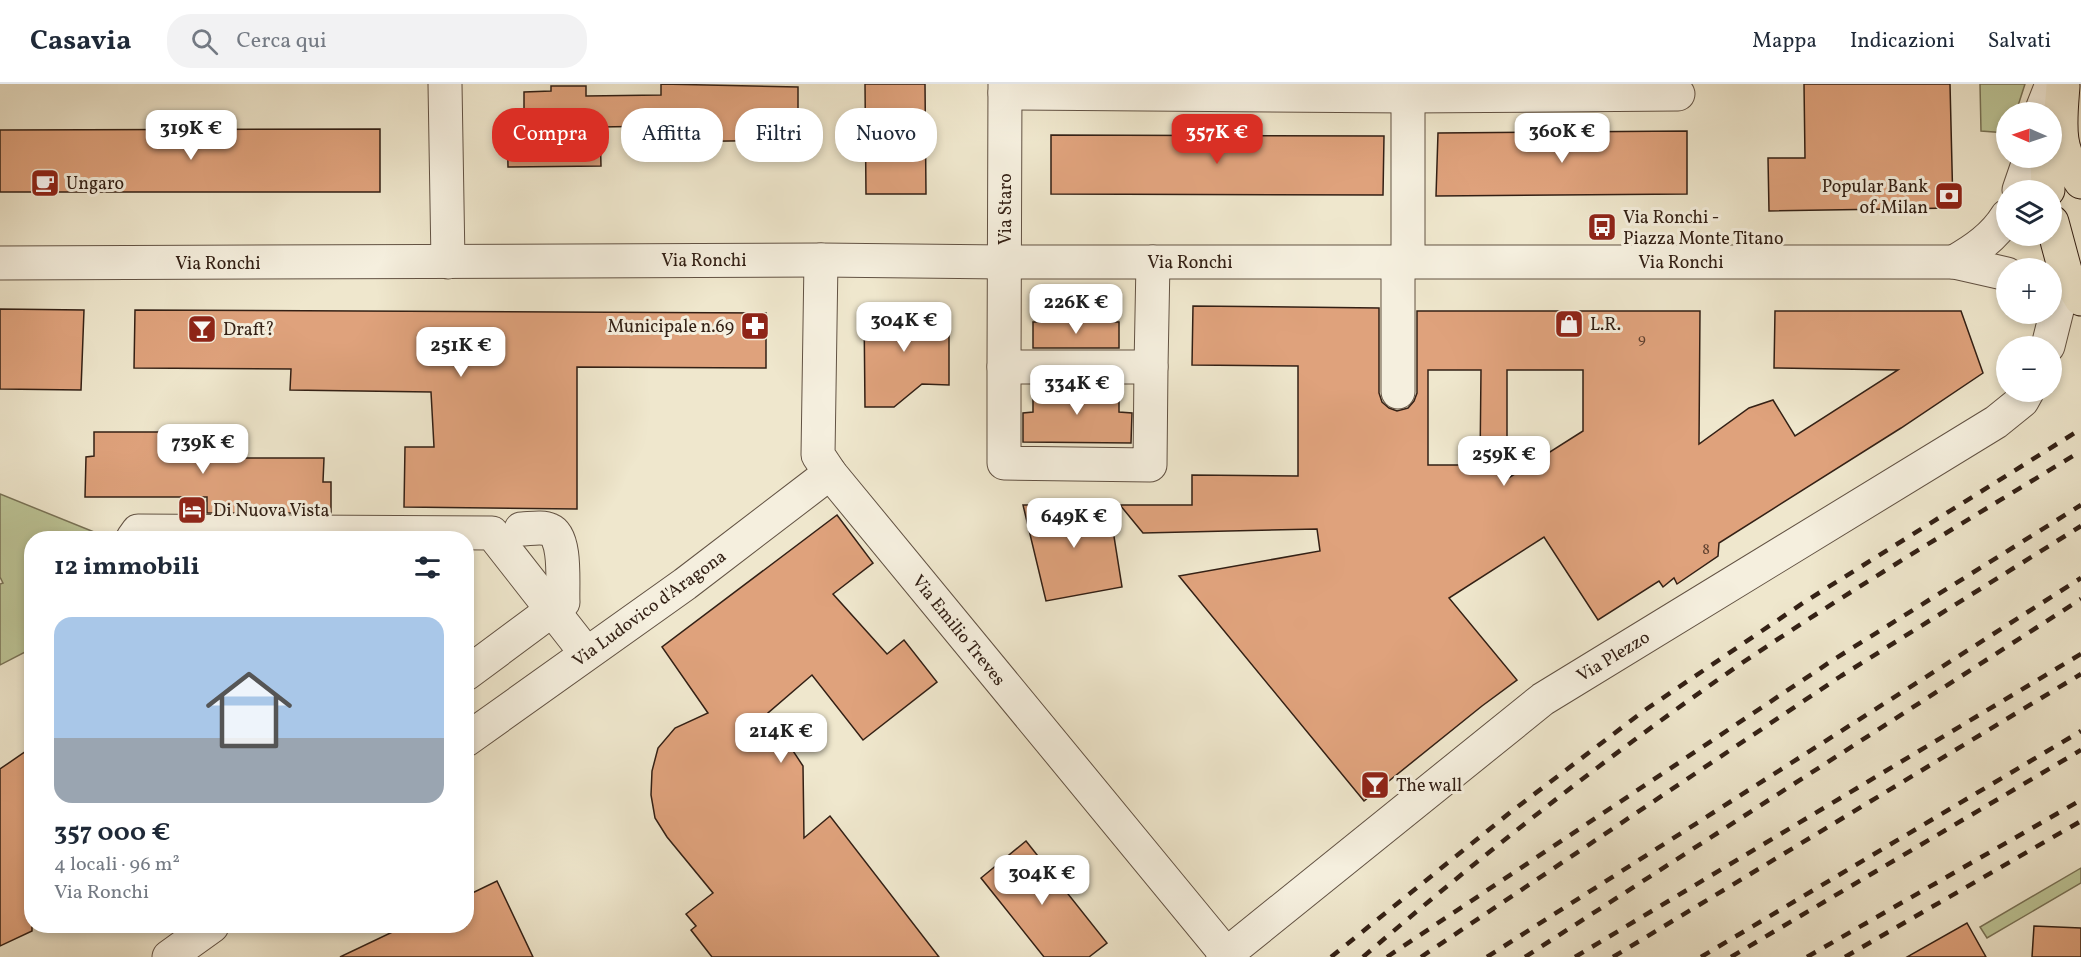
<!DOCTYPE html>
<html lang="it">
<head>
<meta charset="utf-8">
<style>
	body { margin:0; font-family:Vollkorn,serif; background:#f2f2f3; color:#1f2937; height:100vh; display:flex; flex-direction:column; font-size:22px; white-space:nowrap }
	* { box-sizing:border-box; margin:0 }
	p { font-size:20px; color:#747a83 }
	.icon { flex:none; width:33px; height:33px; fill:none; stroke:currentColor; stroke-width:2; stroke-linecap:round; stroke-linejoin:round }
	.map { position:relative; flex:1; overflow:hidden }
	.drawer { position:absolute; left:24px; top:447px; width:450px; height:402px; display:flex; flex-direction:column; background:#fff; border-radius:24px; box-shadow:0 3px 9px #0003 }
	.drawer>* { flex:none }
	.top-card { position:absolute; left:492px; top:24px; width:570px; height:54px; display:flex; gap:12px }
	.needle { width:39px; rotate:272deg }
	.controls { position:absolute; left:1996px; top:18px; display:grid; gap:12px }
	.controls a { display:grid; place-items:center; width:66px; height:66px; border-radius:50%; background:#fff; box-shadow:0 3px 9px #0003; font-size:30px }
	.price { position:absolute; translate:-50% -51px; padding:0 14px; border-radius:12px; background:#fff; color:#222; font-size:20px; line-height:39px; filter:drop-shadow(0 2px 3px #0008) }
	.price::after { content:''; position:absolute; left:50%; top:36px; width:18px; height:14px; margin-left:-9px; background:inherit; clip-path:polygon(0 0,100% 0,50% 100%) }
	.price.on { background:#d93025; color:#fff }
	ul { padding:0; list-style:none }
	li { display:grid; align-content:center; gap:12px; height:318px; padding:0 30px }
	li+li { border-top:2px solid #e0e1e3 }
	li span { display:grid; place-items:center; height:186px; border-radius:18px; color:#555 }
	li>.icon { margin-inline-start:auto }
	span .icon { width:108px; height:108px; fill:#fffc; stroke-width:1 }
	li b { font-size:26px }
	h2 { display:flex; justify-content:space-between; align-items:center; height:72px; padding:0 30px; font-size:26px }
	.pill { padding:0 21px; border-radius:24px; background:#fff; box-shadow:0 3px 9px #0003; font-size:21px; line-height:54px }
	.pill.on { background:#d93025; color:#fff }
	header { display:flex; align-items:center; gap:36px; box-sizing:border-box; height:84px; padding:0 30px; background:#fff; border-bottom:2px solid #e0e1e3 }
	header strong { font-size:28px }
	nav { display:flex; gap:33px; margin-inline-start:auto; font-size:21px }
	.search { width:420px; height:54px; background:#f2f2f3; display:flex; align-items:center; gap:15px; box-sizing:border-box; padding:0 21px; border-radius:24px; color:#747a83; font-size:22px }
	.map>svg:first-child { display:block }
	.green { fill:#bcc496; stroke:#787256; stroke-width:1.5 }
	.building { fill:#dfa27c; stroke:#332015; stroke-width:1.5; fill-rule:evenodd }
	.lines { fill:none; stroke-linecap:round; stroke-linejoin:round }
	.minor-casing { stroke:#625243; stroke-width:35 }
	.major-casing { stroke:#332015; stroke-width:35 }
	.minor { stroke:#f5efde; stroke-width:33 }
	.major { stroke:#efe7cd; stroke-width:33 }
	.rail { stroke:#332015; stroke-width:4.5; stroke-dasharray:10 10; stroke-linecap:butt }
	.labels { text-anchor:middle; stroke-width:6; stroke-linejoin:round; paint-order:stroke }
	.number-label { font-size:15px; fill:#5e402f }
	.poi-label { font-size:18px; fill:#332015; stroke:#f5efde; text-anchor:start }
	.street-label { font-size:18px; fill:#332015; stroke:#f5efde }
</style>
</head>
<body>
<header>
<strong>Casavia</strong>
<div class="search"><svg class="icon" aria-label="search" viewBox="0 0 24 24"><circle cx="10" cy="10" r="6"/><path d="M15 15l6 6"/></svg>Cerca qui</div>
<nav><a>Mappa</a><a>Indicazioni</a><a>Salvati</a></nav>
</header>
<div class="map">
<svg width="2081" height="873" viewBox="0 0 2081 873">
	<rect width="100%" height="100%" fill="#efe7cd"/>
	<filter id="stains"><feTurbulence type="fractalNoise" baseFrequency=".00333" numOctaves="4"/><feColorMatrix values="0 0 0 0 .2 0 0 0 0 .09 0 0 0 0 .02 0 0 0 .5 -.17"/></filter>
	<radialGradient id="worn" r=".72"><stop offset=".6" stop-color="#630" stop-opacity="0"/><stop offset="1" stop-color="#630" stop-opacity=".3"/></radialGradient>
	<g class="green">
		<polygon points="1980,0 2025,0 2016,28 2007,28 2007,49 1981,47"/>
		<polygon points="0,410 109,454 32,454 31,565 0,581 0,500 3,499 0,493"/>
		<polygon points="2081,784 2081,799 1987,854 1980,843"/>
	</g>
	<g class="building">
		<polygon points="661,0 798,3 798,56 660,58 660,42 600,43 601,82 508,83 507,33 524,32 524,8 551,7 551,2 586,2 586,12 661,11"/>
		<polygon points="865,0 925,0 926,110 866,110"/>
		<polygon points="1804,0 1950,0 1953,124 1769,127 1768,74 1805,74"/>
		<polygon points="380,45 380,108 0,108 0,46"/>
		<polygon points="1687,47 1687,110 1436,112 1438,49"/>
		<polygon points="1051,51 1384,52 1383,111 1051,110"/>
		<path d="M1193 222 1379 224V309L1382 318 1389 324 1397 327 1408 324 1414 317 1417 309V227H1700L1699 360 1749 324 1773 316 1795 352 1898 286 1774 284 1775 227H1961L1983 289 1901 344 1719 459 1718 472 1677 500 1674 494 1663 503 1659 497 1598 536 1544 453 1449 514 1517 596 1482 622 1364 717 1179 492 1320 467 1317 445 1143 449 1120 421H1192V391L1298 392V282L1192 281ZM1428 286H1481L1480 381H1428ZM1507 286H1583V347L1507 395Z"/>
		<polygon points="864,224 949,226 949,301 922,300 894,323 865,323"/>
		<polygon points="0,225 84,226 81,306 0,305"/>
		<polygon points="135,226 766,229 766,284 577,283 577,425 404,423 405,363 434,363 431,308 290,306 291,285 134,284"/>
		<rect x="1033" y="238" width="86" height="26"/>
		<polygon points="1033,302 1119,302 1119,328 1132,329 1131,359 1023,358 1023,329 1033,328"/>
		<polygon points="94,348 210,348 210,374 324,374 323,398 331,398 331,429 207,429 207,413 85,413 86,373 94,372"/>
		<polygon points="1023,421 1109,421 1122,503 1046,517"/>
		<polygon points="837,431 873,479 833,510 887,570 904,556 937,598 863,656 812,591 768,629 803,682 804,754 830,732 939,873 712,873 691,846 696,842 686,830 713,809 667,753 655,734 651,711 652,687 658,664 675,644 708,629 662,563"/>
		<polygon points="32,663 32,847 0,862 0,685"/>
		<polygon points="1026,757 1107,859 1089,873 1044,873 981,794"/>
		<polygon points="497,797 533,873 340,873 405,842 466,842 466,812"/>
		<polygon points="1967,839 1986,873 1907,873"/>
		<polygon points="2034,842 2081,844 2081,873 2032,873"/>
	</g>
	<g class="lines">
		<g class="minor-casing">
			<g id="minor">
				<polyline points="445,0 448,178"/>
				<polyline points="1005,0 1004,283 1151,283 1153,178"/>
				<polyline points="1005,9 1408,12 1678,10"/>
				<polyline points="1408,12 1408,178"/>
				<polyline points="2041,28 2052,0"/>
				<polyline points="2019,106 2030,74"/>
				<polyline points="821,176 818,371 830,389 1226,870"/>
				<path d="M1954 178C1975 166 1994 153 2007 132"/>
				<polyline points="0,179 821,176 1004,178 1954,178 2007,190"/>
				<polyline points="2048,262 2066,190"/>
				<polyline points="1004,283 1004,379 1150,381 1151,283"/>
				<polyline points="1398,308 1398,178"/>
				<polyline points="133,454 138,447 492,449 586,569"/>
				<path d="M466 590 563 518C562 502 567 453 550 446 542 442 529 445 521 445"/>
				<polyline points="466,656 685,500 830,389"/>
				<polyline points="169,873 212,842"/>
				<polyline points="1223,873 1543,615 1996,338 2022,317 2027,308"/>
			</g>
		</g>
		<g class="major-casing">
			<g id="major">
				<path d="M2063 2C2060 41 2056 65 2081 98"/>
				<polyline points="2047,74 2048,106"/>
				<polyline points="2052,138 2066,190 2081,215"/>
			</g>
		</g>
		<use href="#minor" class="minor"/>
		<use href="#major" class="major"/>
		<g class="rail">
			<polyline points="1331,873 1512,727 1645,626 1806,517 2081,345"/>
			<path d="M1363 873C1483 770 1609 671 1739 581 1850 506 1966 437 2081 367"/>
			<polyline points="1387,873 1833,576 2081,421"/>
			<polyline points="1421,873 1841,592 2081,442"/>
			<polyline points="1487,873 2081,494"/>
			<polyline points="1525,873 2081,515"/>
			<polyline points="1575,873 2081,570"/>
			<polyline points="1613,873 2081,590"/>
			<polyline points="1701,873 2081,647"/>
			<polyline points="1731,873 2081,666"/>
			<polyline points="1807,873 2081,716"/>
			<polyline points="1845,873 2081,737"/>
		</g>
	</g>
	<defs>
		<g id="cafe-square" transform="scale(1.5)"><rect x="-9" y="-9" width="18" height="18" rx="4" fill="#8f2418" stroke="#f5efde"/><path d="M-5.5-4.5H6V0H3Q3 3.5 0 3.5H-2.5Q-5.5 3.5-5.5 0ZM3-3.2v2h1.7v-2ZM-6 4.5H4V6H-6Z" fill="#fff"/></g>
		<g id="bank-square" transform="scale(1.5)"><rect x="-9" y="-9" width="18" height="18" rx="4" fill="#8f2418" stroke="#f5efde"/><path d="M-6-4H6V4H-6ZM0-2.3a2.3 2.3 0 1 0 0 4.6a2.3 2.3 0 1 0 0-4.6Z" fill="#fff"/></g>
		<g id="bus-square" transform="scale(1.5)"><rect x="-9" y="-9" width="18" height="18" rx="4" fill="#8f2418" stroke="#f5efde"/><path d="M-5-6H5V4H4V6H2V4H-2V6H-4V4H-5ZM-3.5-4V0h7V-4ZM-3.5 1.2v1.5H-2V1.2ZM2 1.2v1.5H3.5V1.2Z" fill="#fff"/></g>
		<g id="shop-square" transform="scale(1.5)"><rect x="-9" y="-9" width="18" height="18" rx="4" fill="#8f2418" stroke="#f5efde"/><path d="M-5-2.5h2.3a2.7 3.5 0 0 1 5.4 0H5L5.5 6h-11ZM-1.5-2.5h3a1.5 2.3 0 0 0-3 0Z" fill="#fff"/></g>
		<g id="pharmacy-square" transform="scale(1.5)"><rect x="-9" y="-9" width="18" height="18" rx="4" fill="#8f2418" stroke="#f5efde"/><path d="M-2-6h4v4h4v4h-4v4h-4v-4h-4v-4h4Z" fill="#fff"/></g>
		<g id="bar-square" transform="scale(1.5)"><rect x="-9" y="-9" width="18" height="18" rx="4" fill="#8f2418" stroke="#f5efde"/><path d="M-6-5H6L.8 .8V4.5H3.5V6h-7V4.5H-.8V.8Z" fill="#fff"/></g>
		<g id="hotel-square" transform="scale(1.5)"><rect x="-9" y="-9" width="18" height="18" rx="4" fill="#8f2418" stroke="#f5efde"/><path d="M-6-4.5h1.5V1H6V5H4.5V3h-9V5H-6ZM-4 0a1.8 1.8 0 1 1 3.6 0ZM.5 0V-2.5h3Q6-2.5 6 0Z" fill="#fff"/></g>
	</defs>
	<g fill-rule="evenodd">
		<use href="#cafe-square" x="45" y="99"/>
		<use href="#bank-square" x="1949" y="112"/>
		<use href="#bus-square" x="1602" y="143"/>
		<use href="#shop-square" x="1569" y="240"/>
		<use href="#pharmacy-square" x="755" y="242"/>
		<use href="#bar-square" x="202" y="245"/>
		<use href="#hotel-square" x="192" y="426"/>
		<use href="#bar-square" x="1375" y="701"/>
	</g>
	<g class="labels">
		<g class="number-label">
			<text x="1642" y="259">9</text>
			<text x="1706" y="470">8</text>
		</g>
		<g class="poi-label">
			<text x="66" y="105">Ungaro</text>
			<text x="1928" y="108" text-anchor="end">Popular Bank<tspan x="1928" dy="21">of Milan</tspan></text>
			<text x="1623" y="139">Via Ronchi -<tspan x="1623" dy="21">Piazza Monte Titano</tspan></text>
			<text x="1590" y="246">L.R.</text>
			<text x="734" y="248" text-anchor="end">Municipale n.69</text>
			<text x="223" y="251">Draft?</text>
			<text x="213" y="432">Di Nuova Vista</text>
			<text x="1396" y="707">The wall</text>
		</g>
		<g class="street-label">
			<text transform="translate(1005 125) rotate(-90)" y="6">Via Staro</text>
			<text x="704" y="182">Via Ronchi</text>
			<text x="1190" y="184">Via Ronchi</text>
			<text x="1681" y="184">Via Ronchi</text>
			<text x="218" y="185">Via Ronchi</text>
			<text transform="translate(649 524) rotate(-36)" y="6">Via Ludovico d'Aragona</text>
			<text transform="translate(959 546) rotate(51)" y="6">Via Emilio Treves</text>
			<text transform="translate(1613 572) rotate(-31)" y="6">Via Plezzo</text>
		</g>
	</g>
	<rect width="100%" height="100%" filter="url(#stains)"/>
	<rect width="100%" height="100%" fill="url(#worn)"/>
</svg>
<div class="controls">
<a><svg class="needle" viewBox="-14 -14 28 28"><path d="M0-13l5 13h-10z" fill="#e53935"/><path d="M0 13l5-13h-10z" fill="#747a83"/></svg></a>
<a><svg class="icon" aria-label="layers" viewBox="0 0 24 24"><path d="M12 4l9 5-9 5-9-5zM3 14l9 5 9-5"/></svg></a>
<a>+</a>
<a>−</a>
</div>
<b class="price" style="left:191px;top:77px">319K €</b>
<b class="price" style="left:1562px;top:80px">360K €</b>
<b class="price on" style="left:1217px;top:81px">357K €</b>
<b class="price" style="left:1076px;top:251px">226K €</b>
<b class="price" style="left:904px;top:269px">304K €</b>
<b class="price" style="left:461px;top:294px">251K €</b>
<b class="price" style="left:1077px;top:332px">334K €</b>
<b class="price" style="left:203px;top:391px">739K €</b>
<b class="price" style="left:1504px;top:403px">259K €</b>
<b class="price" style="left:1074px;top:465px">649K €</b>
<b class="price" style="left:781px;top:680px">214K €</b>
<b class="price" style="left:1042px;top:822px">304K €</b>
<div class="top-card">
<a class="pill on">Compra</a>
<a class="pill">Affitta</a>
<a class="pill">Filtri</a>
<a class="pill">Nuovo</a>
</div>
<section class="drawer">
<h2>12 immobili<svg class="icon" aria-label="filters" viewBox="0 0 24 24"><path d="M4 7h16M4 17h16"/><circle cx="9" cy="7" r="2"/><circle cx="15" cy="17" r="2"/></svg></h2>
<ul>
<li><span style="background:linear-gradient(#a9c7e8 65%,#9aa5b1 0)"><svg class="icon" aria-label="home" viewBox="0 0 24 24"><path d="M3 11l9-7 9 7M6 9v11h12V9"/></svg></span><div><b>357 000 €</b><p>4 locali · 96 m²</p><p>Via Ronchi</p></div></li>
</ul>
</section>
</div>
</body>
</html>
